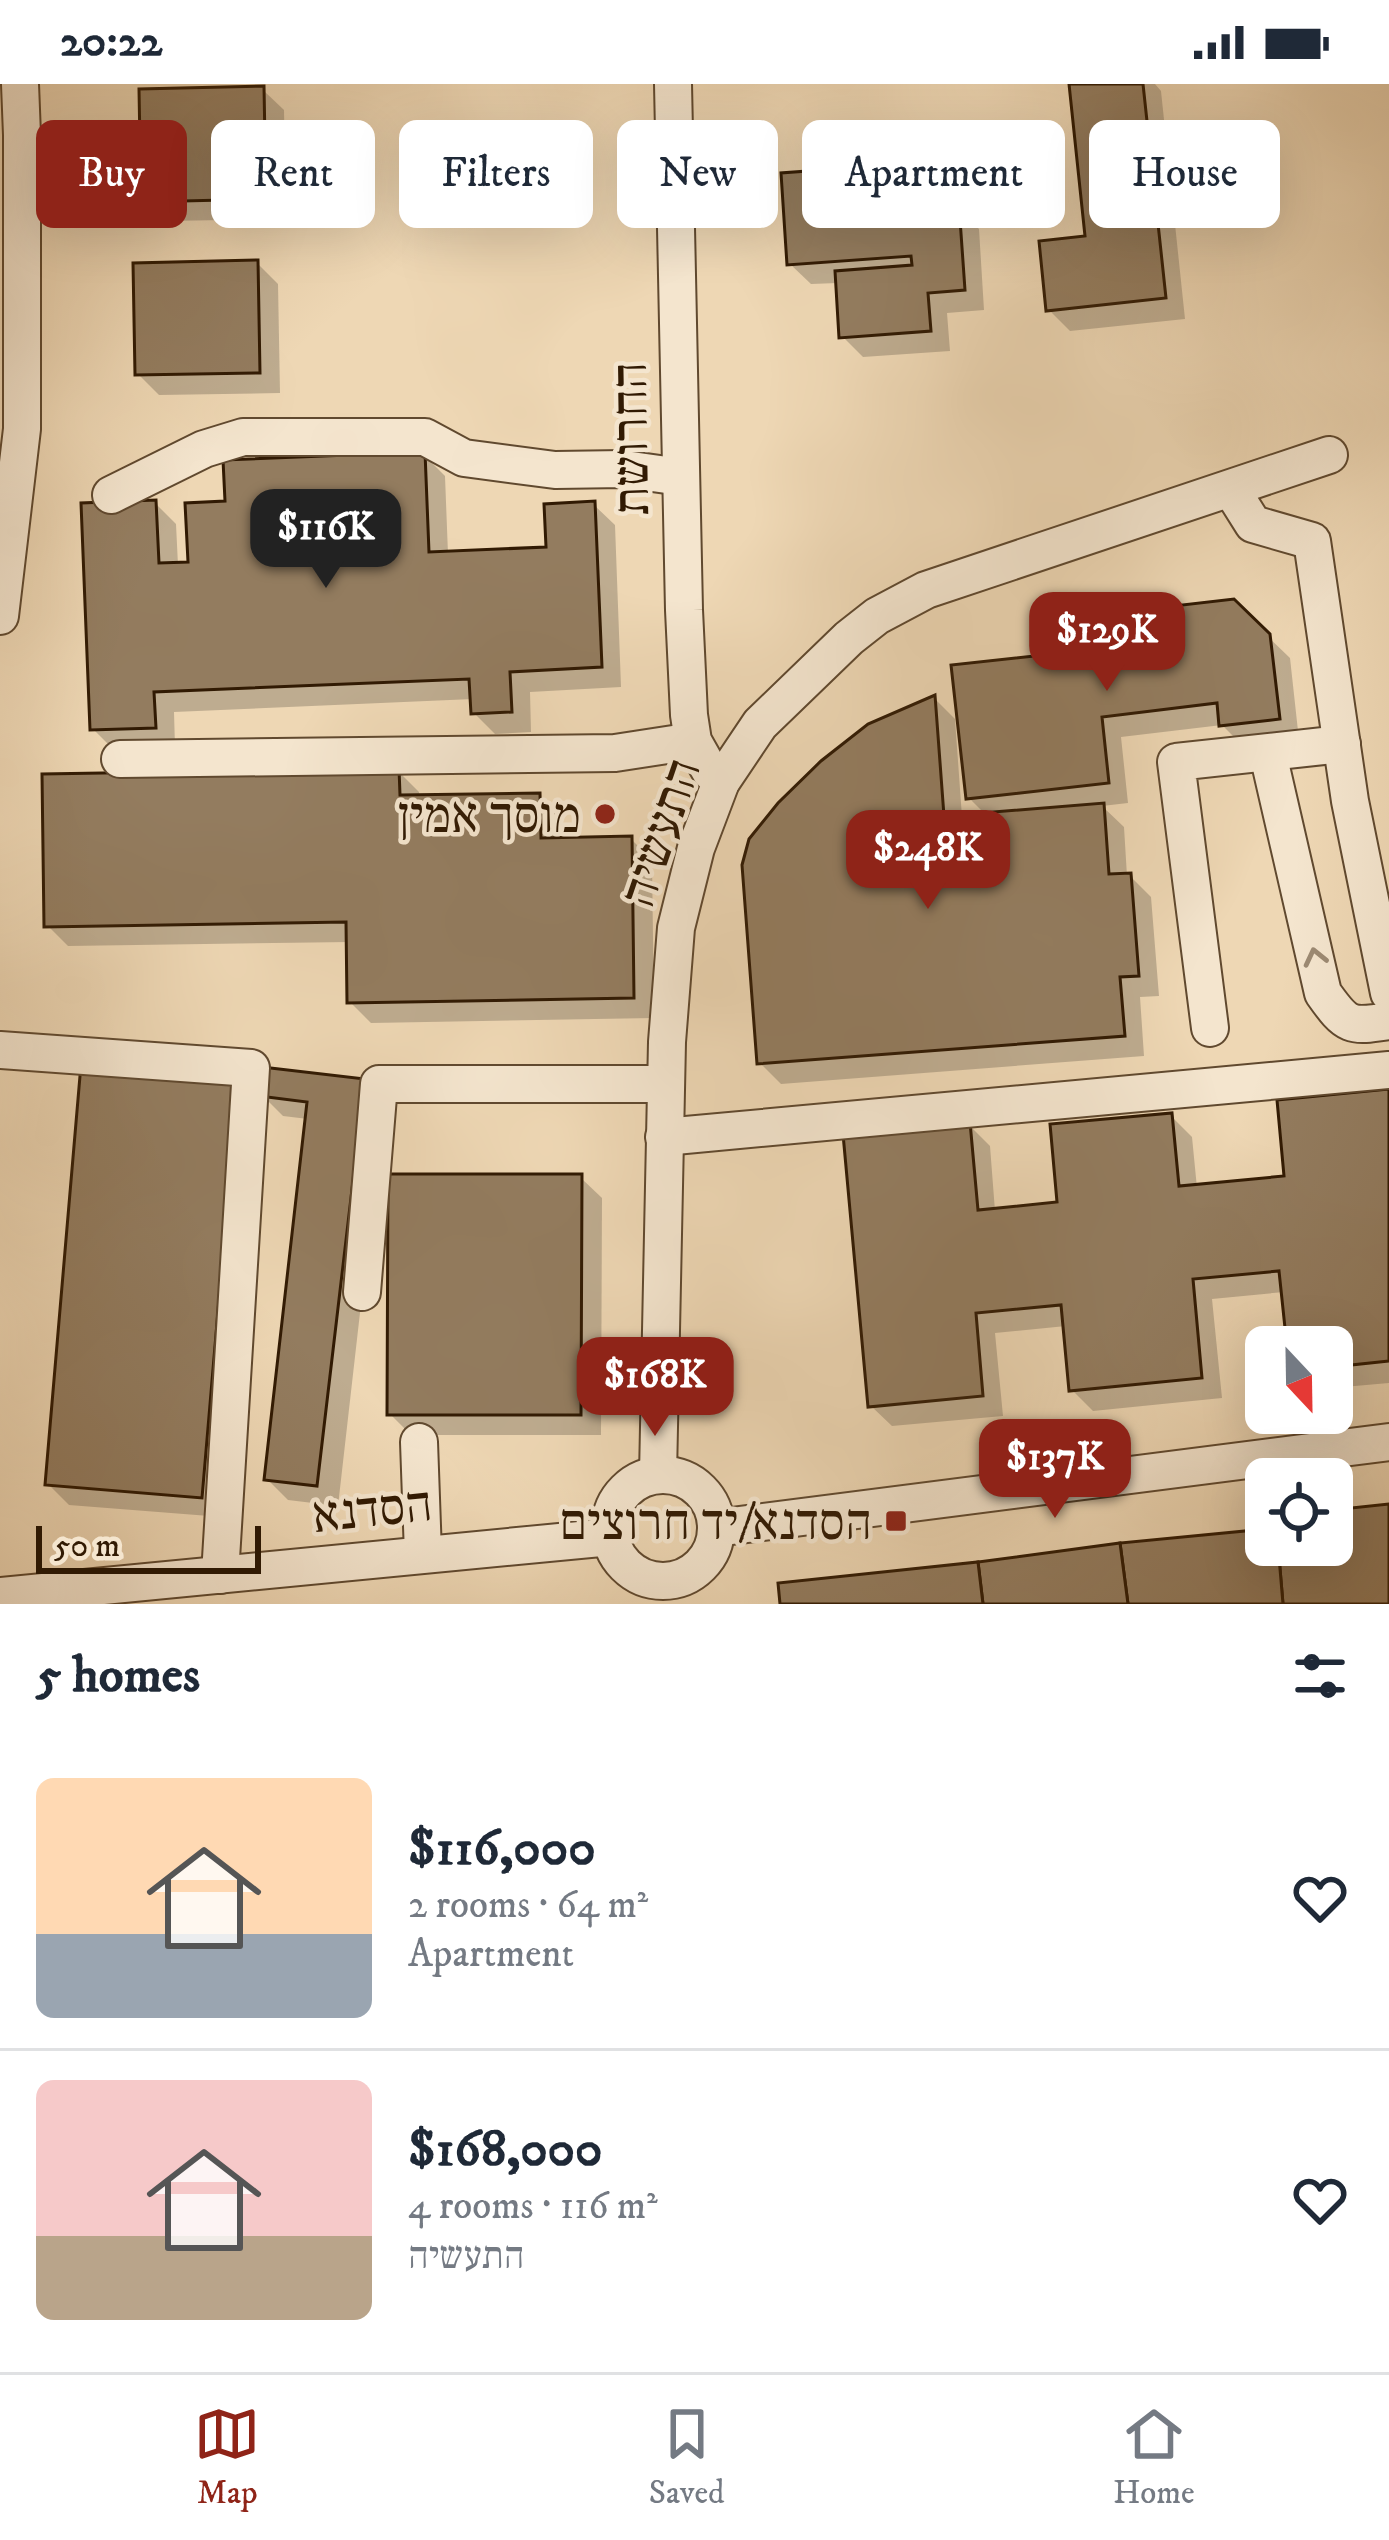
<!DOCTYPE html>
<html lang="en">
<head>
<meta charset="utf-8">
<style>
	body { margin:0; font-family:"IM FELL DW Pica","Frank Ruhl Libre",serif; background:#f2f2f3; color:#1f2937; height:100vh; display:flex; flex-direction:column; font-size:45px; white-space:nowrap }
	* { box-sizing:border-box; margin:0 }
	p { font-size:39px; color:#747a83 }
	.icon { flex:none; width:66px; height:66px; fill:none; stroke:currentColor; stroke-width:2; stroke-linecap:round; stroke-linejoin:round }
	.map { position:relative; height:1520px; overflow:hidden }
	.drawer { display:flex; flex-direction:column; background:#fff; flex:1 }
	.drawer>* { flex:none }
	.top-card { position:absolute; left:36px; top:36px; width:1317px; height:108px; display:flex; gap:24px }
	.needle { width:78px; rotate:158deg }
	.controls { position:absolute; left:1245px; top:1242px; display:grid; gap:24px }
	.controls a { display:grid; place-items:center; width:108px; height:108px; border-radius:18px; background:#fff; box-shadow:0 12px 48px #0002; font-size:60px }
	.scale { position:absolute; left:36px; bottom:30px; width:225px; box-sizing:border-box; padding-left:12px; border:6px solid #311a03; border-top:0; font-size:33px; line-height:42px; white-space:nowrap; color:#311a03; -webkit-text-stroke:9px #f4e5ce; paint-order:stroke }
	.price { position:absolute; translate:-50% -102px; padding:0 27px; border-radius:24px; background:#8f2418; color:#fff; font-size:39px; line-height:78px; filter:drop-shadow(0 3px 6px #0008) }
	.price::after { content:''; position:absolute; left:50%; top:72px; width:36px; height:27px; margin-left:-18px; background:inherit; clip-path:polygon(0 0,100% 0,50% 100%) }
	.price.active { background:#222; color:#fff }
	ul { padding:0; list-style:none }
	li { display:flex; align-items:center; gap:36px; height:300px; padding:0 36px }
	li+li { border-top:3px solid #e0e1e3 }
	li span { display:grid; place-items:center; flex:none; width:336px; height:240px; border-radius:18px; color:#555 }
	li>.icon { margin-inline-start:auto }
	span .icon { width:144px; height:144px; fill:#fffc; stroke-width:1 }
	li b { font-size:51px }
	h2 { display:flex; justify-content:space-between; align-items:center; height:144px; padding:0 36px; font-size:51px }
	.pill { padding:0 42px; border-radius:18px; background:#fff; box-shadow:0 12px 48px #0002; font-size:42px; line-height:108px }
	.pill.active { background:#8f2418; color:#fff }
	.status { display:flex; justify-content:space-between; align-items:center; height:84px; padding:0 60px; background:#fff; direction:ltr }
	.status svg { height:33px; fill:currentColor }
	.tabs { display:flex; justify-content:space-around; align-items:center; height:168px; border-top:3px solid #e0e1e3; background:#fff; font-size:33px; color:#747a83 }
	.tabs a { display:grid; justify-items:center; gap:6px }
	.tabs .active { color:#8f2418 }
	.map>svg:first-child { display:block }
	.shadow { fill:#0003 }
	.building { fill:#937c5f; stroke:#311a03; stroke-width:3 }
	.lines { fill:none; stroke-linecap:round; stroke-linejoin:round }
	.minor-casing { stroke:#60492f; stroke-width:40 }
	.minor { stroke:#f4e5ce; stroke-width:36 }
	.oneway { stroke:#9c8a73 }
	.poi-dot { fill:#8f2418; stroke:#f4e5ce; stroke-width:4.5 }
	.labels { text-anchor:middle; stroke-width:9; stroke-linejoin:round; paint-order:stroke }
	.street-label { font-size:51px; fill:#311a03; stroke:#f4e5ce }
	.poi-label { font-size:51px; fill:#311a03; stroke:#f4e5ce; text-anchor:end }
</style>
</head>
<body>
<div class="status"><b>20:22</b><svg viewBox="0 0 49 12"><path d="M0 12V9h3v3zM5 12V6h3v6zM10 12V3h3v9zM15 12V0h3v12zM26 1h20v11H26zM47 4h2v5h-2z"/></svg></div>
<div class="map">
<svg width="1389" height="1520" viewBox="0 0 1389 1520">
	<rect width="100%" height="100%" fill="#eed7b4"/>
	<filter id="stains"><feTurbulence type="fractalNoise" baseFrequency=".00167" numOctaves="4"/><feColorMatrix values="0 0 0 0 .2 0 0 0 0 .09 0 0 0 0 .02 0 0 0 .5 -.17"/></filter>
	<radialGradient id="worn" r=".72"><stop offset=".6" stop-color="#630" stop-opacity="0"/><stop offset="1" stop-color="#630" stop-opacity=".3"/></radialGradient>
	<g class="shadow">
		<polygon points="1072,0 1155,0 1161,7 1185,235 1070,247 1049,226 1088,155"/>
		<polygon points="263,6 284,26 286,135 165,137 144,116"/>
		<polygon points="915,82 936,103 937,126 958,124 979,145 984,226 947,229 950,267 863,273 842,252 838,199 811,200 790,180"/>
		<polygon points="257,179 278,200 280,309 159,311 138,290"/>
		<polygon points="424,371 445,392 448,470 549,466 594,421 615,441 621,603 530,608 531,648 495,650 474,629 473,615 174,628 175,663 114,666 93,645 155,419 176,440 178,481 191,481 228,420"/>
		<polygon points="1233,519 1290,574 1299,656 1243,662 1222,641 1121,653 1128,719 1102,722 1124,743 1127,792 1130,792 1151,813 1159,912 1140,913 1144,972 781,1000 760,979 934,614 955,635 962,733 986,731 969,714 1112,566"/>
		<polygon points="398,687 419,708 419,714 539,712 560,733 560,756 631,755 652,776 654,934 371,939 350,918 350,858 68,862 47,841"/>
		<polygon points="237,996 222,1433 69,1421 48,1400"/>
		<polygon points="1389,1008 1389,1299 1332,1304 1332,1263 1290,1263 1284,1208 1212,1215 1222,1314 1093,1327 1072,1306 1066,1242 995,1249 1003,1332 892,1342 871,1322 969,1041 990,1062 995,1127 1060,1121 1171,1032 1192,1053 1197,1104 1287,1095"/>
		<polygon points="262,1011 384,1018 338,1422 288,1416 267,1395 308,1035 283,1032"/>
		<polygon points="581,1094 602,1114 601,1351 411,1351 390,1330"/>
	</g>
	<g class="building">
		<polygon points="1069,0 1143,0 1166,214 1046,227 1039,157 1085,152"/>
		<polygon points="264,2 266,115 141,118 139,5"/>
		<polygon points="916,79 919,124 959,121 965,206 928,209 931,247 839,254 835,187 912,181 911,172 787,181 781,89"/>
		<polygon points="258,176 260,289 135,291 133,179"/>
		<polygon points="425,368 429,468 546,463 544,420 595,417 602,583 510,588 512,628 471,630 469,595 154,608 156,644 90,646 81,419 156,416 159,479 188,478 185,419 225,417 223,376"/>
		<polygon points="1234,515 1270,550 1280,635 1219,642 1217,619 1102,633 1109,699 966,715 951,581 1108,564 1104,530"/>
		<polygon points="935,611 944,732 1104,719 1109,790 1131,789 1139,892 1120,893 1125,952 757,980 742,781 749,755 778,719 821,677 868,640"/>
		<polygon points="399,684 400,711 540,709 541,754 632,752 634,914 347,919 346,838 44,843 42,690"/>
		<polygon points="81,980 238,993 202,1414 45,1401"/>
		<polygon points="262,983 365,995 317,1402 264,1396 307,1018 259,1012"/>
		<polygon points="1389,1005 1389,1277 1332,1283 1332,1263 1287,1263 1279,1187 1193,1195 1202,1294 1069,1307 1061,1221 976,1229 983,1312 868,1323 843,1050 970,1038 978,1126 1057,1118 1050,1040 1172,1029 1179,1102 1284,1092 1277,1016"/>
		<polygon points="388,1090 582,1090 581,1331 387,1331"/>
		<polygon points="1389,1420 1389,1520 1283,1520 1278,1461 1332,1461 1332,1426"/>
		<polygon points="1266,1445 1266,1461 1278,1461 1283,1520 1128,1520 1120,1459"/>
		<polygon points="1120,1459 1128,1520 983,1520 978,1478"/>
		<polygon points="978,1478 983,1520 780,1520 778,1499"/>
	</g>
	<g class="lines">
		<g class="minor-casing">
			<g id="minor">
				<polyline points="673,0 684,526 689,631 693,657 710,687 721,698"/>
				<polyline points="1231,405 1253,440 1312,457 1350,717 1389,909"/>
				<polyline points="111,411 204,365 243,353 425,353 464,374 555,386 624,385 681,393"/>
				<polyline points="0,532 22,345 22,51 20,0"/>
				<path d="M1268 670 1323 909C1347 943 1350 943 1389 937"/>
				<polyline points="120,675 615,669 693,657"/>
				<polyline points="1210,944 1176,678 1342,660"/>
				<polyline points="0,966 251,984 220,1491"/>
				<polyline points="664,1053 1389,986"/>
				<polyline points="362,1208 379,1000 666,1000"/>
				<polyline points="419,1358 423,1470"/>
				<polyline points="658,1391 667,958 676,844 696,764 721,698 760,640 849,554 877,532 926,506 1329,371"/>
				<circle cx="663" cy="1444" r="53"/>
				<polyline points="716,1444 1389,1358"/>
				<polyline points="0,1512 611,1453"/>
			</g>
		</g>
		<use href="#minor" class="minor"/>
	</g>
	<defs><path id="oneway-chevron" d="M-2-3.5L2.5 0L-2 3.5" fill="none" stroke-width="1.6" stroke-linecap="round" stroke-linejoin="round" transform="scale(3)"/></defs>
	<use class="oneway" href="#oneway-chevron" transform="translate(1315 873) rotate(-103)"/>
	<g class="poi-dot">
		<circle cx="605" cy="730" r="12"/>
		<rect x="884" y="1425" width="24" height="24" rx="6"/>
	</g>
	<g class="labels">
		<g class="street-label">
			<text transform="translate(629 355) rotate(-91)" y="18">החרושת</text>
			<text transform="translate(659 748) rotate(-71)" y="18">התעשיה</text>
			<text transform="translate(372 1424) rotate(-6)" y="18">הסדנא</text>
		</g>
		<g class="poi-label">
			<text x="581" y="748">מוסך אמין</text>
			<text x="872" y="1455">הסדנא/יד חרוצים</text>
		</g>
	</g>
	<rect width="100%" height="100%" filter="url(#stains)"/>
	<rect width="100%" height="100%" fill="url(#worn)"/>
</svg>
<div class="controls">
<a><svg class="needle" viewBox="-14 -14 28 28"><path d="M0-13l5 13h-10z" fill="#e53935"/><path d="M0 13l5-13h-10z" fill="#747a83"/></svg></a>
<a><svg class="icon" aria-label="locate" viewBox="0 0 24 24"><circle cx="12" cy="12" r="6"/><path d="M12 2v4M12 18v4M2 12h4M18 12h4"/></svg></a>
</div>
<div class="scale">50 m</div>
<b class="price active" style="left:326px;top:507px">$116K</b>
<b class="price" style="left:1107px;top:610px">$129K</b>
<b class="price" style="left:928px;top:828px">$248K</b>
<b class="price" style="left:655px;top:1355px">$168K</b>
<b class="price" style="left:1055px;top:1437px">$137K</b>
<div class="top-card">
<a class="pill active">Buy</a>
<a class="pill">Rent</a>
<a class="pill">Filters</a>
<a class="pill">New</a>
<a class="pill">Apartment</a>
<a class="pill">House</a>
</div>
</div>
<section class="drawer">
<h2>5 homes<svg class="icon" aria-label="filters" viewBox="0 0 24 24"><path d="M4 7h16M4 17h16"/><circle cx="9" cy="7" r="2"/><circle cx="15" cy="17" r="2"/></svg></h2>
<ul>
<li><span style="background:linear-gradient(#ffd9b3 65%,#9aa5b1 0)"><svg class="icon" aria-label="home" viewBox="0 0 24 24"><path d="M3 11l9-7 9 7M6 9v11h12V9"/></svg></span><div><b>$116,000</b><p>2 rooms · 64 m²</p><p>Apartment</p></div><svg class="icon" aria-label="heart" viewBox="0 0 24 24"><path d="M12 20l-8-8c-3-5 5-10 8-4 3-6 11-1 8 4z"/></svg></li>
<li><span style="background:linear-gradient(#f6c9c9 65%,#b9a48a 0)"><svg class="icon" aria-label="home" viewBox="0 0 24 24"><path d="M3 11l9-7 9 7M6 9v11h12V9"/></svg></span><div><b>$168,000</b><p>4 rooms · 116 m²</p><p>התעשיה</p></div><svg class="icon" aria-label="heart" viewBox="0 0 24 24"><path d="M12 20l-8-8c-3-5 5-10 8-4 3-6 11-1 8 4z"/></svg></li>
</ul>
</section>
<nav class="tabs">
<a class="active"><svg class="icon" aria-label="map" viewBox="0 0 24 24"><path d="M3 6l6-2 6 2 6-2v14l-6 2-6-2-6 2zM9 4v14M15 6v14"/></svg>Map</a>
<a><svg class="icon" aria-label="saved" viewBox="0 0 24 24"><path d="M7 4h10v16l-5-4-5 4z"/></svg>Saved</a>
<a><svg class="icon" aria-label="home" viewBox="0 0 24 24"><path d="M3 11l9-7 9 7M6 9v11h12V9"/></svg>Home</a>
</nav>
</body>
</html>
